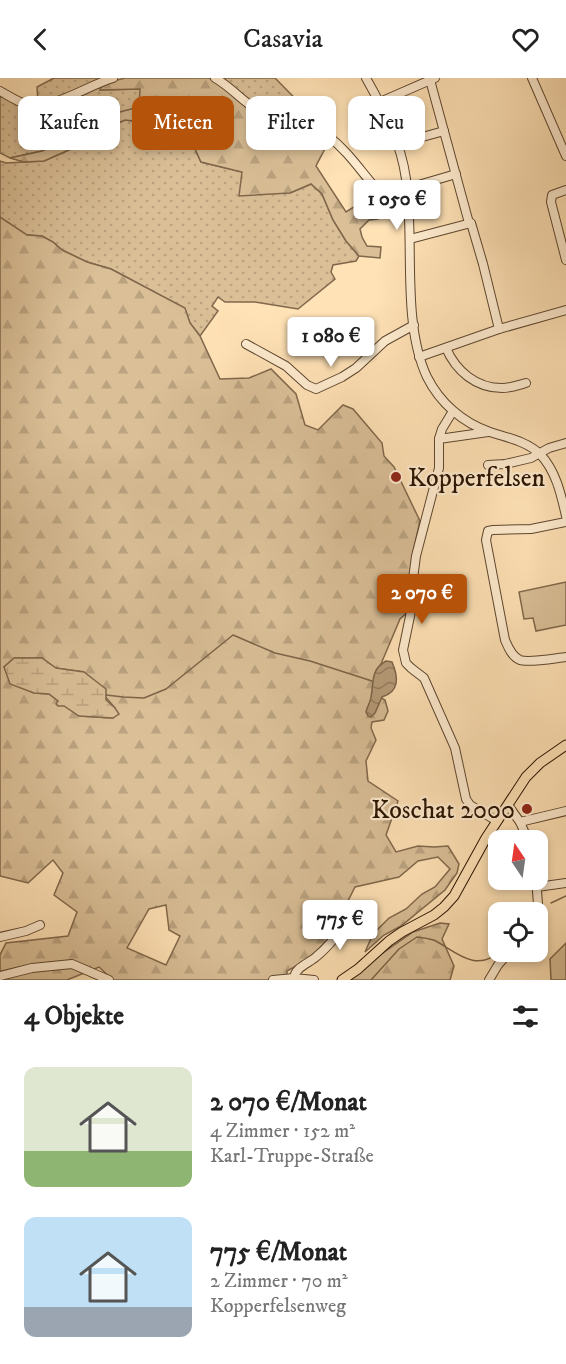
<!DOCTYPE html>
<html lang="de">
<head>
<meta charset="utf-8">
<style>
	body { margin:0; font-family:"IM FELL DW Pica",serif; background:#f6f6f6; color:#222; height:100vh; display:flex; flex-direction:column; font-size:22px; white-space:nowrap }
	* { box-sizing:border-box; margin:0 }
	p { font-size:20px; color:#767676 }
	.icon { flex:none; width:33px; height:33px; fill:none; stroke:currentColor; stroke-width:2; stroke-linecap:round; stroke-linejoin:round }
	.map { position:relative; height:902px; overflow:hidden }
	.details { display:flex; flex-direction:column; background:#fff; flex:1 }
	.details>* { flex:none }
	.guide { position:absolute; left:18px; top:18px; width:531px; height:54px; display:flex; gap:12px }
	.needle { width:39px; rotate:347deg }
	.tools { position:absolute; left:488px; top:752px; display:grid; gap:12px }
	.tools a { display:grid; place-items:center; width:60px; height:60px; border-radius:12px; background:#fff; box-shadow:0 3px 9px #0003; font-size:30px }
	.price { position:absolute; translate:-50% -51px; padding:0 14px; border-radius:6px; background:#fff; color:#222; font-size:20px; line-height:39px; filter:drop-shadow(0 2px 3px #0008) }
	.price::after { content:''; position:absolute; left:50%; top:36px; width:18px; height:14px; margin-left:-9px; background:inherit; clip-path:polygon(0 0,100% 0,50% 100%) }
	.price.active { background:#b45309; color:#fff }
	ul { padding:0; list-style:none }
	li { display:flex; align-items:center; gap:18px; height:150px; padding:0 24px }
	li span { display:grid; place-items:center; flex:none; width:168px; height:120px; border-radius:12px; color:#555 }
	li>.icon { margin-inline-start:auto }
	span .icon { width:72px; height:72px; fill:#fffc; stroke-width:1 }
	li b { font-size:26px }
	h2 { display:flex; justify-content:space-between; align-items:center; height:72px; padding:0 24px; font-size:26px }
	.pill { padding:0 21px; border-radius:12px; background:#fff; box-shadow:0 3px 9px #0003; font-size:21px; line-height:54px }
	.pill.active { background:#b45309; color:#fff }
	header { display:flex; justify-content:space-between; align-items:center; height:78px; padding:0 24px; background:#fff; font-size:27px; font-weight:600 }
	.map>svg:first-child { display:block }
	.grass { fill:url(#grass-dots); stroke:#81684c; stroke-width:1.5 }
	.forest { fill:url(#forest-firs); stroke:#81684c; stroke-width:1.5; fill-rule:evenodd }
	.wetland { fill:url(#wetland-marsh); stroke:#81684c; stroke-width:1.5 }
	.park { fill:#dabf97; stroke:#81684c; stroke-width:1.5 }
	.water { fill:url(#water-waves); stroke:#7d6448; stroke-width:1.5 }
	.lines { fill:none; stroke-linecap:round; stroke-linejoin:round }
	.stream { stroke:#7d6448; stroke-width:1.5 }
	.minor-casing { stroke:#5e462e; stroke-width:10 }
	.major-casing { stroke:#281200; stroke-width:11 }
	.minor { stroke:#ffecd0; stroke-width:8 }
	.major { stroke:#ffe2b6; stroke-width:9 }
	.poi-dot { fill:#8f2418; stroke:#ffecd0; stroke-width:2 }
	.labels { text-anchor:middle; stroke-width:4.5; stroke-linejoin:round; paint-order:stroke }
	.poi-label { font-size:26px; fill:#281200; stroke:#ffecd0; text-anchor:start }
</style>
</head>
<body>
<header><svg class="icon" aria-label="back" viewBox="0 0 24 24"><path d="M15 5l-7 7 7 7"/></svg>Casavia<svg class="icon" aria-label="heart" viewBox="0 0 24 24"><path d="M12 20l-8-8c-3-5 5-10 8-4 3-6 11-1 8 4z"/></svg></header>
<div class="map">
<svg width="566" height="902" viewBox="0 0 566 902">
	<defs>
		<pattern id="grass-dots" width="8" height="8" patternUnits="userSpaceOnUse" patternTransform="scale(1.5)"><rect width="8" height="8" fill="#dabf97"/><path d="M2 2h.1M6 6h.1" fill="none" stroke="#bba380" stroke-width="1.8" stroke-linecap="round"/></pattern>
		<pattern id="forest-firs" width="22" height="20" patternUnits="userSpaceOnUse" patternTransform="scale(1.5)"><rect width="22" height="20" fill="#dabf97"/><path d="M5 1l3.5 6h-7zM16 11l3.5 6h-7z" fill="#bba380"/></pattern>
		<pattern id="wetland-marsh" width="20" height="14" patternUnits="userSpaceOnUse" patternTransform="scale(1.5)"><rect width="20" height="14" fill="#dabf97"/><path d="M1 5h8M5 5V1M11 12h8M15 12V8" fill="none" stroke="#bba380"/></pattern>
		<pattern id="water-waves" width="16" height="10" patternUnits="userSpaceOnUse" patternTransform="scale(1.5)"><rect width="16" height="10" fill="#b69b78"/><path d="M0 5q4-4 8 0t8 0" fill="none" stroke="#947d60"/></pattern>
	</defs>
	<rect width="100%" height="100%" fill="#ffe2b6"/>
	<filter id="stains"><feTurbulence type="fractalNoise" baseFrequency=".00333" numOctaves="4"/><feColorMatrix values="0 0 0 0 .2 0 0 0 0 .09 0 0 0 0 .02 0 0 0 .5 -.17"/></filter>
	<radialGradient id="worn" r=".72"><stop offset=".6" stop-color="#630" stop-opacity="0"/><stop offset="1" stop-color="#630" stop-opacity=".3"/></radialGradient>
	<g class="grass">
		<path d="M54 0H104C82 7 62 22 38 24L37 9Z"/>
		<polygon points="220,0 275,0 335,61 258,30"/>
		<polygon points="102,6 100,12 141,11 139,30 120,34 91,52 42,73 10,80 0,75 0,16 29,30"/>
		<polygon points="163,26 176,30 201,84 242,94 290,115 311,106 322,116 333,142 346,163 359,178 356,183 333,187 331,194 335,201 298,231 255,224 225,224 218,219 212,228 218,233 200,258 190,245 184,230 111,191 87,184 62,172 53,164 42,158 27,157 0,139 0,83 6,85 44,83 98,59 111,48 125,42 159,46"/>
	</g>
	<g class="forest">
		<polygon points="125,0 209,0 222,7 261,37 313,52 329,63 316,88 346,134 376,115 383,125 378,141 369,142 360,151 362,159 367,168 381,169 380,180 359,178 346,163 333,142 322,116 311,106 290,115 239,118 242,94 201,84 176,30 164,27 160,46 125,42 111,48 98,59 44,83 24,84 10,80 42,73 91,52 120,34 139,29 140,11 100,12 102,6"/>
		<path d="M0 139 27 157 42 158 53 164 62 172 87 184 111 191 185 230 190 245 200 258 220 301 249 300 271 291 296 316 305 347 318 352 343 327 353 331 382 365 384 378 394 389 420 443 413 474 410 532 400 541 381 586 376 593 374 616 385 622 388 633 384 642 372 644 371 650 376 662 366 683 368 703 398 723 386 757 396 774 418 768 434 769 448 768 459 786 457 795 445 812 401 848 384 857 365 874 373 856 389 840 406 831 422 816 435 809 450 791 438 779 418 783 399 799 355 809 328 863 311 880 287 893V899L268 902H113L99 889 67 902H0V877L6 865 68 858 77 834 54 817 63 795 53 782 28 805 0 798ZM14 580H42L55 590 84 594 115 630 113 640 79 638 49 616 34 615 23 610 4 589ZM166 827 169 852 180 858 166 887 127 870 149 831Z"/>
		<polygon points="440,845 449,846 442,861 454,888 450,902 344,902 413,854"/>
	</g>
	<polygon class="wetland" points="14,580 42,580 56,590 84,594 106,611 106,622 115,630 119,636 113,640 79,638 64,628 58,628 56,626 58,623 49,616 34,615 10,606 4,589"/>
	<g class="park">
		<polygon points="566,504 566,547 536,553 533,540 524,541 519,514"/>
		<polygon points="566,865 566,902 551,902 550,881"/>
	</g>
	<path class="water" d="M386 583 392 584C399 600 399 614 382 619L375 635 371 639 368 638 366 634C367 629 370 625 371 619 374 605 370 592 386 583Z"/>
	<g class="lines">
		<g class="stream">
			<polyline points="106,617 123,619 144,620 166,611 233,557 275,575 310,583 372,603"/>
			<polyline points="551,825 566,818"/>
			<path d="M371 902 399 871 417 859C423 860 430 860 436 863 457 875 477 895 500 873"/>
		</g>
		<g class="minor-casing">
			<g id="minor">
				<path d="M215 0C233 10 245 27 263 35 277 42 294 41 308 46 315 49 322 54 328 58 352 76 366 102 387 122L396 127 409 128"/>
				<path d="M366 0C384 32 401 64 406 101 415 161 401 244 427 299 440 325 463 345 490 354 508 360 526 363 540 376 556 393 561 416 566 438"/>
				<polyline points="532,0 566,78"/>
				<polyline points="430,2 469,145"/>
				<path d="M0 13C9 18 19 25 29 27 54 31 89 7 113 0"/>
				<polyline points="380,24 435,0"/>
				<polyline points="397,66 444,53"/>
				<polyline points="415,108 456,96"/>
				<polyline points="566,112 552,117 551,124 566,182"/>
				<polyline points="410,161 471,145 483,186 499,251"/>
				<polyline points="246,266 286,288 307,307 316,311 342,299 356,290 385,263 414,247"/>
				<path d="M446 270C456 293 476 310 502 310 510 310 519 307 526 305"/>
				<polyline points="419,279 499,251 566,232"/>
				<polyline points="488,354 439,361 439,390 416,478 413,501 414,519 403,572 406,585 411,590 424,600 455,670 466,721 470,727 497,743"/>
				<polyline points="439,361 442,351 453,333"/>
				<polyline points="488,387 505,386 531,380 549,370 566,365"/>
				<path d="M566 444 531 451 493 452 488 453 486 462 505 562C508 569 512 579 520 582 529 585 556 580 566 579"/>
				<polyline points="508,727 520,744 528,762"/>
				<polyline points="520,744 566,733"/>
				<polyline points="536,801 539,838 537,844"/>
				<polyline points="537,809 566,805"/>
				<polyline points="0,859 26,853 40,847"/>
				<polyline points="0,898 32,890 72,886 109,902"/>
				<polyline points="273,902 294,900"/>
				<path d="M314 902 294 900C295 889 310 885 317 878 330 868 338 854 350 844"/>
				<polyline points="489,902 498,887 510,873"/>
			</g>
		</g>
		<g class="major-casing">
			<polyline id="major" points="342,902 358,891 389,863 402,854 434,837 444,829 454,818 486,760 526,699 540,685 566,667"/>
		</g>
		<use href="#minor" class="minor"/>
		<use href="#major" class="major"/>
	</g>
	<g class="poi-dot">
		<circle cx="396" cy="399" r="6"/>
		<circle cx="527" cy="731" r="6"/>
	</g>
	<g class="labels">
		<g class="poi-label">
			<text x="408" y="408">Kopperfelsen</text>
			<text x="515" y="740" text-anchor="end">Koschat 2000</text>
		</g>
	</g>
	<rect width="100%" height="100%" filter="url(#stains)"/>
	<rect width="100%" height="100%" fill="url(#worn)"/>
</svg>
<div class="tools">
<a><svg class="needle" viewBox="-14 -14 28 28"><path d="M0-13l5 13h-10z" fill="#e53935"/><path d="M0 13l5-13h-10z" fill="#767676"/></svg></a>
<a><svg class="icon" aria-label="locate" viewBox="0 0 24 24"><circle cx="12" cy="12" r="6"/><path d="M12 2v4M12 18v4M2 12h4M18 12h4"/></svg></a>
</div>
<b class="price" style="left:397px;top:153px">1 050 €</b>
<b class="price" style="left:331px;top:290px">1 080 €</b>
<b class="price active" style="left:422px;top:547px">2 070 €</b>
<b class="price" style="left:340px;top:873px">775 €</b>
<div class="guide">
<a class="pill">Kaufen</a>
<a class="pill active">Mieten</a>
<a class="pill">Filter</a>
<a class="pill">Neu</a>
</div>
</div>
<section class="details">
<h2>4 Objekte<svg class="icon" aria-label="filters" viewBox="0 0 24 24"><path d="M4 7h16M4 17h16"/><circle cx="9" cy="7" r="2"/><circle cx="15" cy="17" r="2"/></svg></h2>
<ul>
<li><span style="background:linear-gradient(#dfe7d0 70%,#8fb573 0)"><svg class="icon" aria-label="home" viewBox="0 0 24 24"><path d="M3 11l9-7 9 7M6 9v11h12V9"/></svg></span><div><b>2 070 €/Monat</b><p>4 Zimmer · 152 m²</p><p>Karl-Truppe-Straße</p></div></li>
<li><span style="background:linear-gradient(#bfe0f5 75%,#9aa5b1 0)"><svg class="icon" aria-label="home" viewBox="0 0 24 24"><path d="M3 11l9-7 9 7M6 9v11h12V9"/></svg></span><div><b>775 €/Monat</b><p>2 Zimmer · 70 m²</p><p>Kopperfelsenweg</p></div></li>
</ul>
</section>
</body>
</html>
